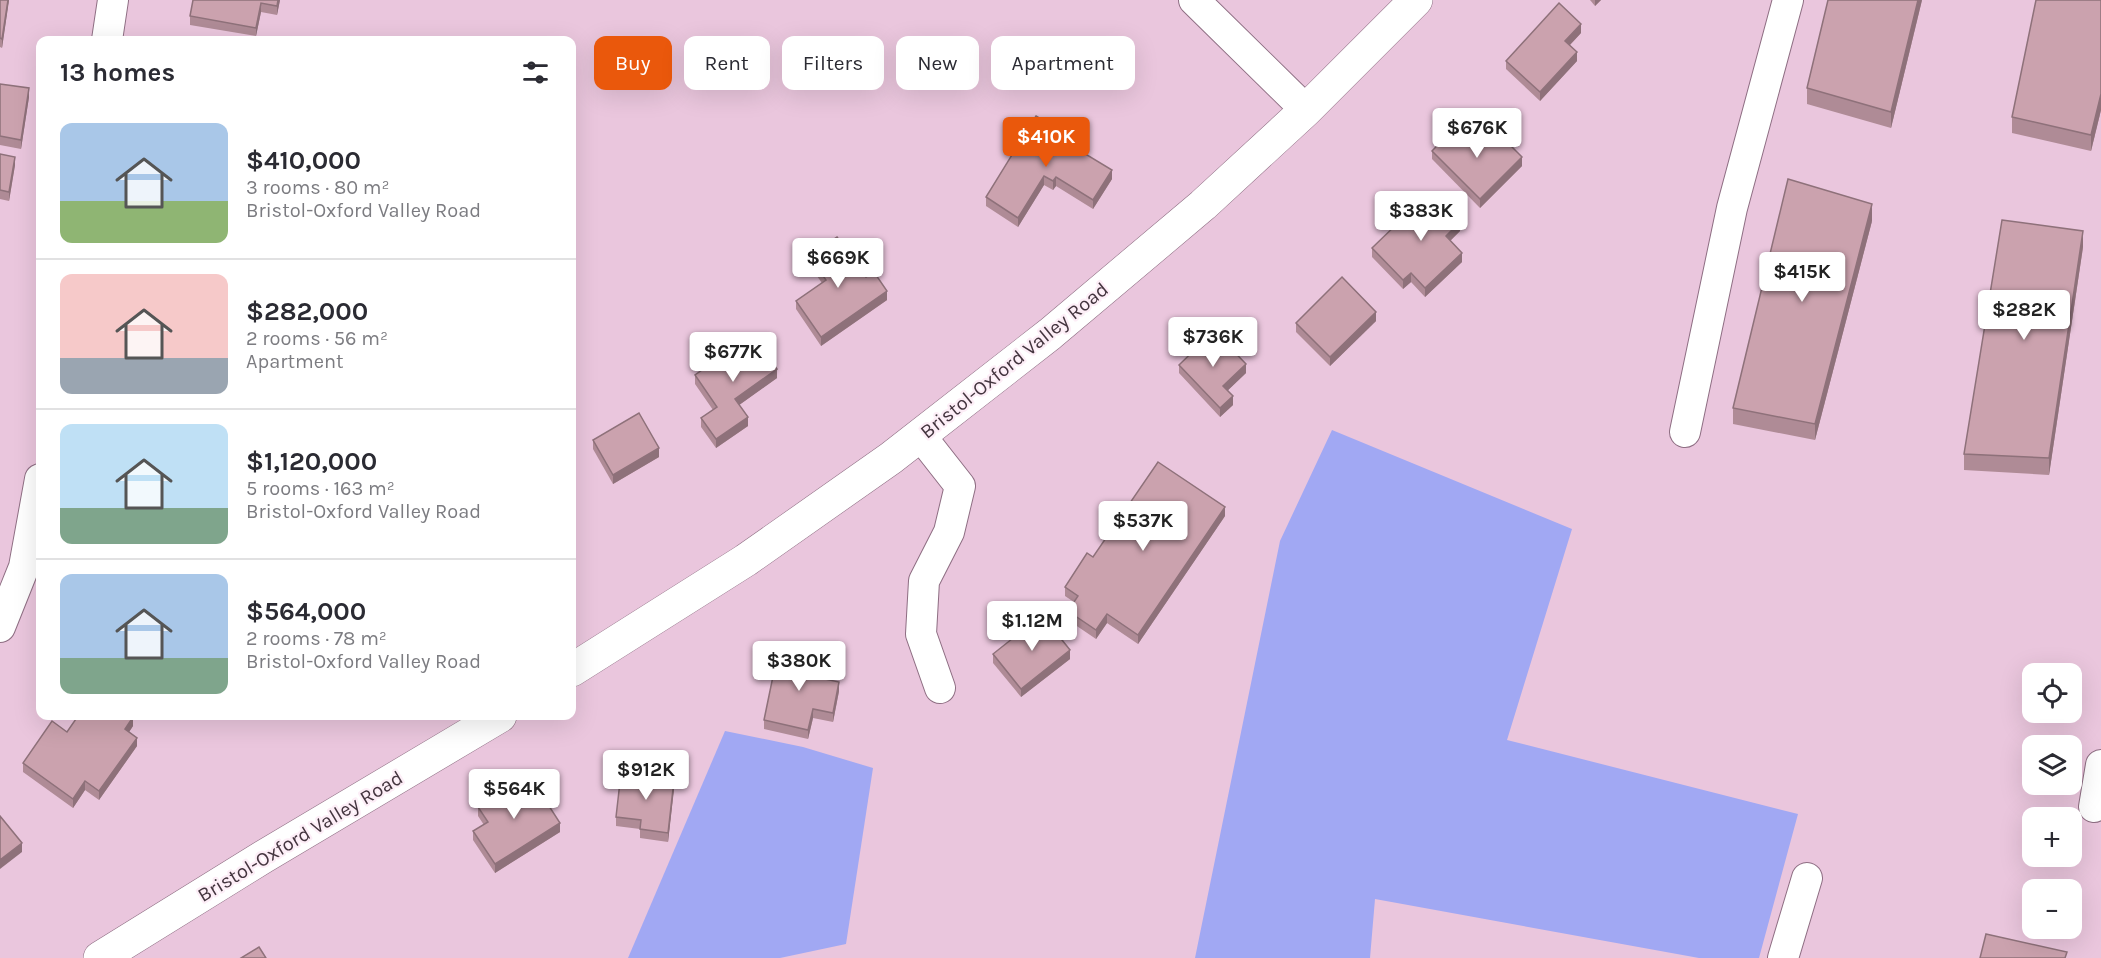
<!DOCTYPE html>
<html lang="en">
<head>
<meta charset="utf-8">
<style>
	body { margin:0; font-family:Karla,sans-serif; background:#f2f2f3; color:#2b2b33; height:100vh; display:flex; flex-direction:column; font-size:22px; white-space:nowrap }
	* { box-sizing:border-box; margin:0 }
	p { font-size:20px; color:#7c7c81 }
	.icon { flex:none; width:33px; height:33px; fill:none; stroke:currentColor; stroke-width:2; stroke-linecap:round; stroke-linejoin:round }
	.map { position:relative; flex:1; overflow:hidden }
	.sheet { position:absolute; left:36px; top:36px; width:540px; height:684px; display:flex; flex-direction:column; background:#fff; border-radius:12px; box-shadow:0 6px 24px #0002 }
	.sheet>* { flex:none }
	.guide { position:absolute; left:594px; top:36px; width:570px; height:54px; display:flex; gap:12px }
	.fabs { position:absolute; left:2022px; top:663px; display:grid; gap:12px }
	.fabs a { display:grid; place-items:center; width:60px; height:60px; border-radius:12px; background:#fff; box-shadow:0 6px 24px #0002; font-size:30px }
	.price { position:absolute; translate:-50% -51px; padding:0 14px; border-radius:6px; background:#fff; color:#222; font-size:20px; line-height:39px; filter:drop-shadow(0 2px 3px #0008) }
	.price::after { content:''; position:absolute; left:50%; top:36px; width:18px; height:14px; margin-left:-9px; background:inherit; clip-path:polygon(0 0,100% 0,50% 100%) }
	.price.selected { background:#ea580c; color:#fff }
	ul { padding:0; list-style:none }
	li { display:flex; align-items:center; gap:18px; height:150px; padding:0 24px }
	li+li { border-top:2px solid #e1e1e2 }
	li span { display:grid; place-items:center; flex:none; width:168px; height:120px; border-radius:12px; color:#555 }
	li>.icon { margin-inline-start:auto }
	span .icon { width:72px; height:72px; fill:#fffc; stroke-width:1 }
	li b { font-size:26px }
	h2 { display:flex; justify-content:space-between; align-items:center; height:72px; padding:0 24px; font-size:26px }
	.tag { padding:0 21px; border-radius:12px; background:#fff; box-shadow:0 6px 24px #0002; font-size:21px; line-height:54px }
	.tag.selected { background:#ea580c; color:#fff }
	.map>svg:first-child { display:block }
	.green { fill:#a1a8f3 }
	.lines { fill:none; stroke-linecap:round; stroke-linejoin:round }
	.minor-casing { stroke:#8e6e83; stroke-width:32 }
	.major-casing { stroke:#8e6e83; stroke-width:34 }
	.minor { stroke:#fff; stroke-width:30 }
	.major { stroke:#fff; stroke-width:33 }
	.wall { fill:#af8b96 }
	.shaded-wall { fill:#8e717a }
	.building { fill:#cba2ae; stroke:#8e717a; stroke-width:1.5 }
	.labels { text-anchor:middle; stroke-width:4.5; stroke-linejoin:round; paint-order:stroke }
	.street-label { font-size:20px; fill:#44353f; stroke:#fdeef7 }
</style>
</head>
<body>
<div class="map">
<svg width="2101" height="958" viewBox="0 0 2101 958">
	<rect width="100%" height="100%" fill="#eac6dd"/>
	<g class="green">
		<polygon points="1332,430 1572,529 1507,740 1798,814 1759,958 1699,958 1375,899 1370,958 1195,958 1280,541"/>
		<polygon points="725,731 803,747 873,768 846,944 780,958 628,958"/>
	</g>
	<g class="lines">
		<g class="minor-casing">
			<g id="minor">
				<polyline points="1194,0 1306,110"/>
				<polyline points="107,40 113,0"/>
				<polyline points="1685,432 1732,208 1788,0"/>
				<polyline points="920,435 960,486 949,532 924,581 921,634 940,688"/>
				<polyline points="0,627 24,567 40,479"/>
				<polyline points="2094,807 2101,765"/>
				<polyline points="1783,958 1807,878"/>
			</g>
		</g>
		<g class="major-casing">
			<g id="major">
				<polyline points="572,670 746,560 891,458 1050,334 1203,205 1306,110 1416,0"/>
				<polyline points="100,958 263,857 500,716"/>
			</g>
		</g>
		<use href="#minor" class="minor"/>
		<use href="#major" class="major"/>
	</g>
	<g class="wall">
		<polygon points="0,0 9,0 2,48 0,47"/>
		<polygon points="193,0 280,0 277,15 261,12 256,36 190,25 190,16"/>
		<polygon points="1590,0 1601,0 1595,6"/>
		<polygon points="1922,0 1891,128 1807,104 1807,88"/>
		<polygon points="2101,0 2101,110 2091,151 2012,133 2012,117"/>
		<polygon points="1581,33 1570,45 1577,61 1540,101 1506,69 1506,61"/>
		<polygon points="0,84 29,97 21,149 0,145"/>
		<polygon points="1475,143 1522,166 1480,208 1432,159 1432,151"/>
		<polygon points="1087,151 1086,154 1112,179 1093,209 1056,186 1053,190 1044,185 1018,227 986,206 986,197"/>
		<polygon points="0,154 15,165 9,201 0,199"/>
		<polygon points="1872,221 1815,440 1733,424 1733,408"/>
		<polygon points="1460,231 1450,241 1462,262 1425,297 1411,282 1403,289 1372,257 1372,248"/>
		<polygon points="2083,247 2049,475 1964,470 1964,454"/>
		<polygon points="809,256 887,300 821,346 796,309 796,301 822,283 809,265"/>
		<polygon points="1376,321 1330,366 1296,332 1296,323"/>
		<polygon points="1179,365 1246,373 1228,390 1233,405 1220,417 1179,373"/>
		<polygon points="695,375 777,378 739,405 748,426 716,448 701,427 701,418 713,410 695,384"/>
		<polygon points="593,440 659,457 613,484 593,449"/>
		<polygon points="1225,516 1138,644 1107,623 1096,639 1068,620 1068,611 1074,602 1065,596 1065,587 1093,557"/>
		<polygon points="993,654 1070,659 1021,697 993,663"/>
		<polygon points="823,671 822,678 839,691 833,722 813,718 808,739 764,729 764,720"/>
		<polygon points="133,726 129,732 137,746 99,800 85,790 73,808 23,772 23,763 67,732"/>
		<polygon points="674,789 668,842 640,838 640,829 616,826 616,817"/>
		<polygon points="478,807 560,832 495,873 473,840 473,831 484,825 478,816"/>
	</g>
	<g class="shaded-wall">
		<polygon points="8,0 9,0 2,48 2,39"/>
		<polygon points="278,0 280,0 277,15 277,6"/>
		<polygon points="1595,0 1601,0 1595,6"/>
		<polygon points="1918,0 1922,0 1891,128 1891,112"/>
		<polygon points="261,3 261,12 256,36 256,28"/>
		<polygon points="1581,24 1581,33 1565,50 1565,41"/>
		<polygon points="1577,52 1577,61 1540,101 1540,92"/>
		<polygon points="29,88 29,97 21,149 21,140"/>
		<polygon points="2101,94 2101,110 2091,151 2091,135"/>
		<polygon points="1087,142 1087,151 1082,161 1082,152"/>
		<polygon points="15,157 15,165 9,201 9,192"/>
		<polygon points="1522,157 1522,166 1480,208 1480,199"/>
		<polygon points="1112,170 1112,179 1093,209 1093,200"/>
		<polygon points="1044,176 1044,185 1018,227 1018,218"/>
		<polygon points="1056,177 1056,186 1053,190 1053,181"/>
		<polygon points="1872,204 1872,221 1815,440 1815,424"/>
		<polygon points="1460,222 1460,231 1446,245 1446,236"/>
		<polygon points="2083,231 2083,247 2049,475 2049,458"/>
		<polygon points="1462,253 1462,262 1425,297 1425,288"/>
		<polygon points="1411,273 1411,282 1403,289 1403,280"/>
		<polygon points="887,291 887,300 821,346 821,337"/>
		<polygon points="1376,312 1376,321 1330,366 1330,357"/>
		<polygon points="1246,364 1246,373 1223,395 1223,386"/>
		<polygon points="777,369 777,378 735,408 735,399"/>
		<polygon points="1233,396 1233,405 1220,417 1220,408"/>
		<polygon points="748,417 748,426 716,448 716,439"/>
		<polygon points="659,448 659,457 613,484 613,475"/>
		<polygon points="1225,507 1225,516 1138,644 1138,635"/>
		<polygon points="1107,614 1107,623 1096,639 1096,630"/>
		<polygon points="1070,650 1070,659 1021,697 1021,689"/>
		<polygon points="823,662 823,671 820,686 820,678"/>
		<polygon points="839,682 839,691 833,722 833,713"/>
		<polygon points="813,709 813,718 808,739 808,730"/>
		<polygon points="133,717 133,726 125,738 125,729"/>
		<polygon points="137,738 137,746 99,800 99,791"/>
		<polygon points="674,780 674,789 668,842 668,833"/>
		<polygon points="85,781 85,790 73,808 73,799"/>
		<polygon points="560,823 560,832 495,873 495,864"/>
		<polygon points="22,843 22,852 0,869 0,860"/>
	</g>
	<g class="building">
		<polygon points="0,0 8,0 2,39 0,38"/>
		<polygon points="193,0 278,0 277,6 261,3 256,28 190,16"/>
		<polygon points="1828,0 1918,0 1891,112 1807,88"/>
		<polygon points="2036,0 2101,0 2101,94 2091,135 2012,117"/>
		<polygon points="1559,3 1581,24 1565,41 1577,52 1540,92 1506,61"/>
		<polygon points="0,84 29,88 21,140 0,136"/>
		<polygon points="1036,116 1075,141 1077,137 1087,142 1082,152 1112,170 1093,200 1056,177 1053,181 1044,176 1018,218 986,197"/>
		<polygon points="1457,125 1475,143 1492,127 1522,157 1480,199 1432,151"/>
		<polygon points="0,154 15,157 9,192 0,190"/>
		<polygon points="1788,179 1872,204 1815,424 1733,408"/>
		<polygon points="1430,192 1460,222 1446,236 1462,253 1425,288 1411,273 1403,280 1372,248"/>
		<polygon points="2002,220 2083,231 2049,458 1964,454"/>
		<polygon points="837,237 866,277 874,272 887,291 821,337 796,301 826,280 809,256"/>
		<polygon points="1342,277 1376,312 1330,357 1296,323"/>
		<polygon points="1214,331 1246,364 1223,386 1233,396 1220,408 1179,365"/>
		<polygon points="752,335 777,369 735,399 748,417 716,439 701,418 717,407 695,375"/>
		<polygon points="639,413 659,448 613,475 593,440"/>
		<polygon points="1158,462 1225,507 1138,635 1107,614 1096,630 1068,611 1078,596 1065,587 1087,553 1093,557"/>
		<polygon points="1042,615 1070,650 1021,689 993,654"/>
		<polygon points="778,652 823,662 820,678 839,682 833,713 813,709 808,730 764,720"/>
		<polygon points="78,716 132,716 133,717 125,729 137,738 99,791 85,781 73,799 23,763 52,721 67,732"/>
		<polygon points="621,773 674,780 668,833 640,829 641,820 616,817"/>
		<polygon points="529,775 560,823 495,864 473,831 488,822 478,807"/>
		<polygon points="0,816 22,843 0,860"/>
		<polygon points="1986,934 2067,952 2065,958 1980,958"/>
		<polygon points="259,947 266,958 241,958"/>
	</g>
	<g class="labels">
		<g class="street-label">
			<text transform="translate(1014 360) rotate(-39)" y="7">Bristol-Oxford Valley Road</text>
			<text transform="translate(300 836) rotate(-31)" y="7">Bristol-Oxford Valley Road</text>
		</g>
	</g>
</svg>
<div class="fabs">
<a><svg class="icon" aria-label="locate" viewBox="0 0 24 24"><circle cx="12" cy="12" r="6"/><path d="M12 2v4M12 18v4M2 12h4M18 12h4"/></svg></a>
<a><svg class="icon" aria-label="layers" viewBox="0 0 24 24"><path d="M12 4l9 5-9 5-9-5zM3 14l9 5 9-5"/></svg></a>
<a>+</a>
<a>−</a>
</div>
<b class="price" style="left:1477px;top:159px">$676K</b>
<b class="price selected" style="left:1046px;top:168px">$410K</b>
<b class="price" style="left:1421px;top:242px">$383K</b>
<b class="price" style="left:838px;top:289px">$669K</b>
<b class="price" style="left:1802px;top:303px">$415K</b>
<b class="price" style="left:2024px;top:341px">$282K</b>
<b class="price" style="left:1213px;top:368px">$736K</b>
<b class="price" style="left:733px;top:383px">$677K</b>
<b class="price" style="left:1143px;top:552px">$537K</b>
<b class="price" style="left:1032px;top:652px">$1.12M</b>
<b class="price" style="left:799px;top:692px">$380K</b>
<b class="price" style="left:646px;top:801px">$912K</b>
<b class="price" style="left:514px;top:820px">$564K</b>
<div class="guide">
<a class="tag selected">Buy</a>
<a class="tag">Rent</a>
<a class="tag">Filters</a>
<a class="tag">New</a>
<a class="tag">Apartment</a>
</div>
<section class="sheet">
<h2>13 homes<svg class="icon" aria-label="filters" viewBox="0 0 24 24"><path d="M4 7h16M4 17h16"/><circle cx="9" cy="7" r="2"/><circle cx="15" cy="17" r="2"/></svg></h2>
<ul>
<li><span style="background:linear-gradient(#a9c7e8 65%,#8fb573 0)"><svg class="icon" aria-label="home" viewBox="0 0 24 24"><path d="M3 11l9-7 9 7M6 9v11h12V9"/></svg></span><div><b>$410,000</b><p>3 rooms · 80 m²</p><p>Bristol-Oxford Valley Road</p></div></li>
<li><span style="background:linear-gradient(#f6c9c9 70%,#9aa5b1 0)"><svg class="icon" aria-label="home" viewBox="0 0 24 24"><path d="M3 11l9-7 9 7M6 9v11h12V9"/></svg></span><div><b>$282,000</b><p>2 rooms · 56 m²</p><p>Apartment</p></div></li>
<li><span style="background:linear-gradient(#bfe0f5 70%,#7fa58c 0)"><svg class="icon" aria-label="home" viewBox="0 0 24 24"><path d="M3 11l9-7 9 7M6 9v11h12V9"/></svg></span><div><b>$1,120,000</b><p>5 rooms · 163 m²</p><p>Bristol-Oxford Valley Road</p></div></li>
<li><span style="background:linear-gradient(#a9c7e8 70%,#7fa58c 0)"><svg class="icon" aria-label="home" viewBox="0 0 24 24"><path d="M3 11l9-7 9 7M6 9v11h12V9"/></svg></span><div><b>$564,000</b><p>2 rooms · 78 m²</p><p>Bristol-Oxford Valley Road</p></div></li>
</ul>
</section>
</div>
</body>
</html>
